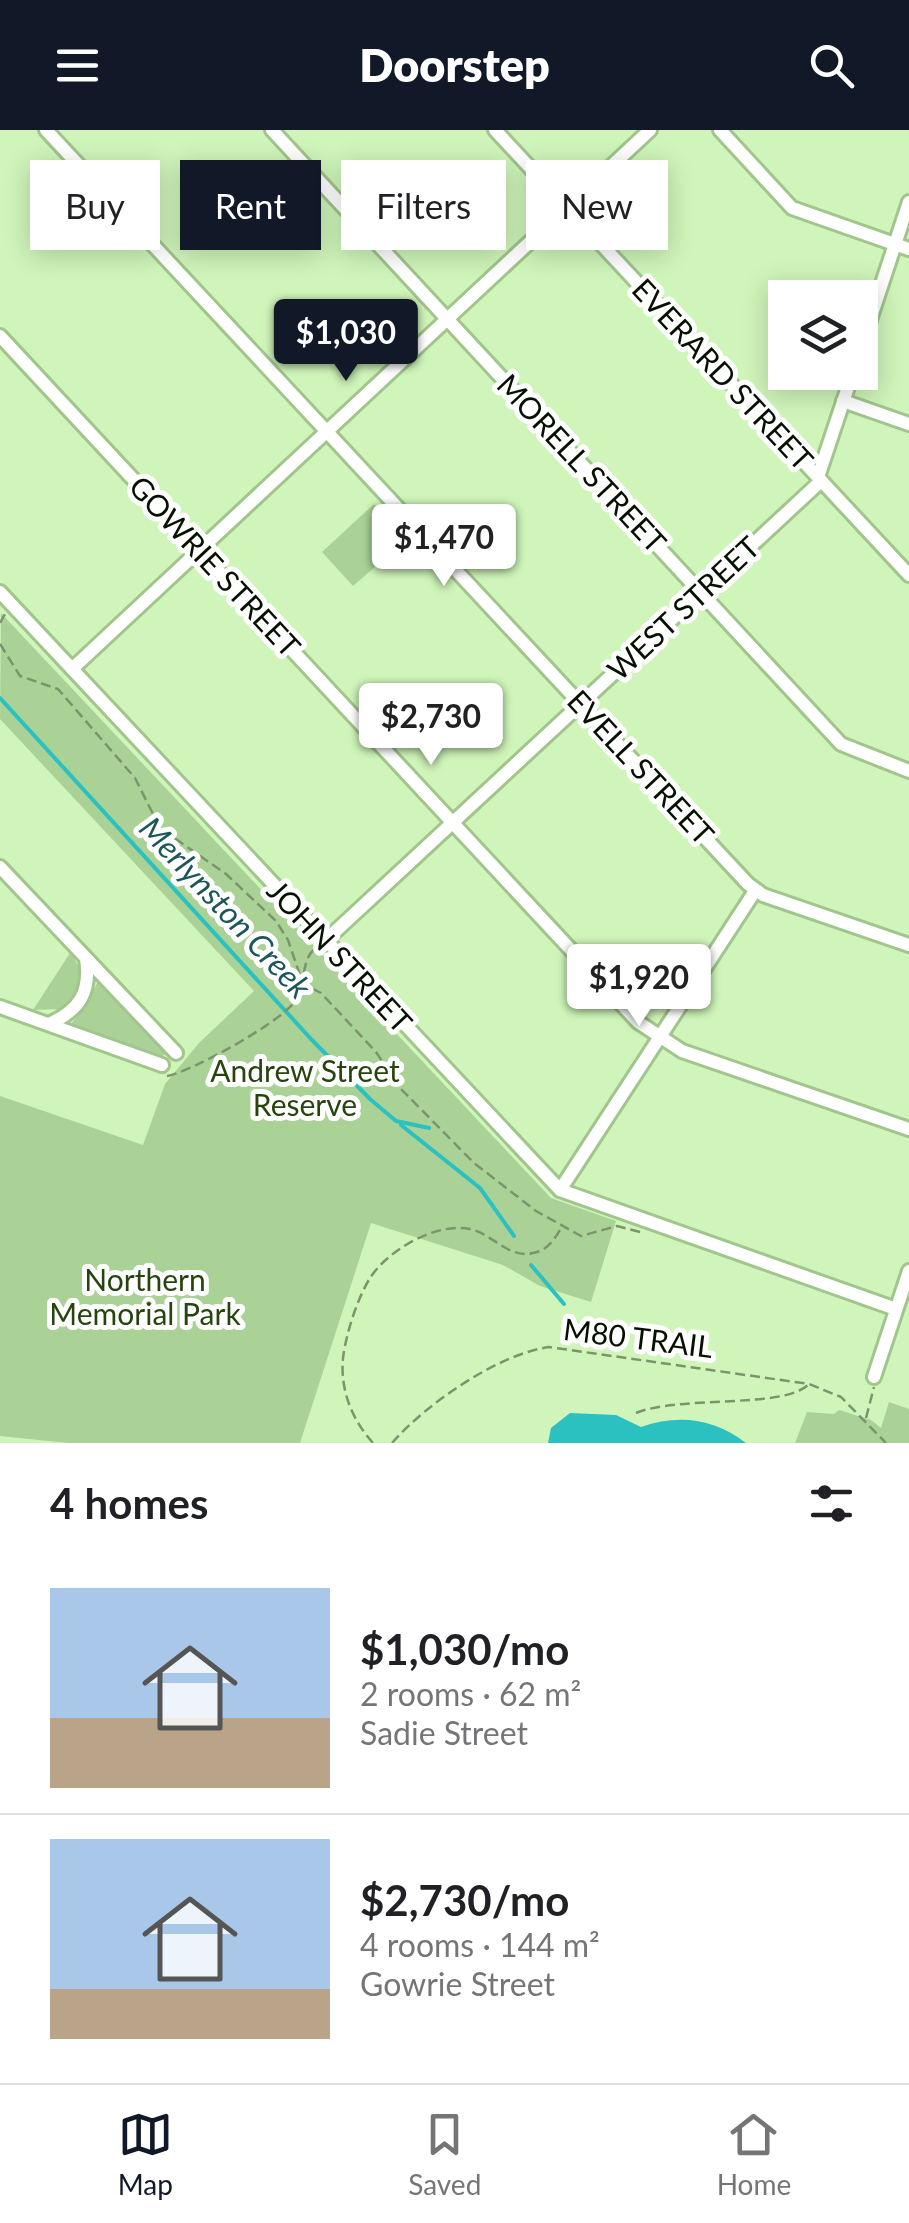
<!DOCTYPE html>
<html lang="en">
<head>
<meta charset="utf-8">
<style>
	body { margin:0; font-family:Lato,sans-serif; background:#f6f6f6; color:#202124; height:100vh; display:flex; flex-direction:column; font-size:38px; white-space:nowrap }
	* { box-sizing:border-box; margin:0 }
	p { font-size:32px; color:#757577 }
	.icon { flex:none; width:55px; height:55px; fill:none; stroke:currentColor; stroke-width:2; stroke-linecap:round; stroke-linejoin:round }
	.map { position:relative; height:1313px; overflow:hidden }
	.sheet { display:flex; flex-direction:column; background:#fff; flex:1 }
	.sheet>* { flex:none }
	.guide { position:absolute; left:30px; top:30px; width:850px; height:90px; display:flex; gap:20px }
	.fabs { position:absolute; left:768px; top:150px; display:grid; gap:20px }
	.fabs a { display:grid; place-items:center; width:110px; height:110px; border-radius:0px; background:#fff; box-shadow:0 5px 25px #0003; font-size:50px }
	.price { position:absolute; translate:-50% -85px; padding:0 22px; border-radius:10px; background:#fff; color:#222; font-size:32px; line-height:65px; filter:drop-shadow(0 2px 5px #0008) }
	.price::after { content:''; position:absolute; left:50%; top:60px; width:30px; height:22px; margin-left:-15px; background:inherit; clip-path:polygon(0 0,100% 0,50% 100%) }
	.price.active { background:#111827; color:#fff }
	ul { padding:0; list-style:none }
	li { display:flex; align-items:center; gap:30px; height:250px; padding:0 50px }
	li+li { border-top:2px solid #e0e0e0 }
	li span { display:grid; place-items:center; flex:none; width:280px; height:200px; border-radius:0px; color:#555 }
	li>.icon { margin-inline-start:auto }
	span .icon { width:120px; height:120px; fill:#fffc; stroke-width:1 }
	li b { font-size:42px }
	h2 { display:flex; justify-content:space-between; align-items:center; height:120px; padding:0 50px; font-size:42px }
	.tag { padding:0 35px; border-radius:0px; background:#fff; box-shadow:0 5px 25px #0003; font-size:35px; line-height:90px }
	.tag.active { background:#111827; color:#fff }
	header { display:flex; justify-content:space-between; align-items:center; height:130px; padding:0 50px; background:#111827; color:#fff; font-size:45px; font-weight:800 }
	.dock { display:flex; justify-content:space-around; align-items:center; height:140px; border-top:2px solid #e0e0e0; background:#fff; font-size:28px; color:#757577 }
	.dock a { display:grid; justify-items:center; gap:5px }
	.dock .active { color:#111827 }
	.map>svg:first-child { display:block }
	.green { fill:#abd296 }
	.water { fill:#2cc1c1 }
	.lines { fill:none; stroke-linecap:round; stroke-linejoin:round }
	.stream { stroke:#2cc1c1; stroke-width:4 }
	.minor-casing { stroke:#a1c58c; stroke-width:18 }
	.path { stroke:#7a956c; stroke-width:2.5; stroke-dasharray:10 5; stroke-linecap:butt }
	.minor { stroke:#fff; stroke-width:12 }
	.labels { text-anchor:middle; stroke-width:10; stroke-linejoin:round; paint-order:stroke }
	.street-label { font-size:30px; fill:#061201; stroke:#fff }
	.park-label { font-size:30px; fill:#26450e; stroke:#fff }
	.water-label { font-size:32px; font-style:italic; fill:#1c5656; stroke:#fff }
</style>
</head>
<body>
<header><svg class="icon" aria-label="menu" viewBox="0 0 24 24"><path d="M4 6h16M4 12h16M4 18h16"/></svg>Doorstep<svg class="icon" aria-label="search" viewBox="0 0 24 24"><circle cx="10" cy="10" r="6"/><path d="M15 15l6 6"/></svg></header>
<div class="map">
<svg width="909" height="1313" viewBox="0 0 909 1313">
	<rect width="100%" height="100%" fill="#cff5ba"/>
	<g class="green">
		<polygon points="374,374 406,410 353,456 322,422"/>
		<polygon points="1,483 551,1068 616,1091 591,1172 540,1156 503,1135 371,1093 300,1313 68,1313 0,1306 0,966 143,1015 165,954 199,913 254,861 0,589"/>
		<path d="M70 823C87 843 82 865 61 879L33 880Z"/>
		<polygon points="98,851 166,920 165,925 157,927 70,895 87,875"/>
		<polygon points="889,1272 909,1279 909,1313 795,1313 807,1282 834,1284 839,1280 871,1290 881,1298"/>
	</g>
	<path class="water" d="M570 1283 616 1285 641 1297C678 1284 714 1288 746 1313H548L551 1298Z"/>
	<g class="lines">
		<g class="stream">
			<polyline points="0,568 311,909 370,969 396,991 429,998"/>
			<polyline points="401,995 480,1058 514,1106"/>
			<polyline points="531,1135 564,1174"/>
		</g>
		<g class="minor-casing">
			<g id="minor">
				<polyline points="46,0 748,754 763,765 909,815"/>
				<polyline points="272,0 841,614 909,641"/>
				<polyline points="495,0 909,445"/>
				<polyline points="720,0 792,78 909,119"/>
				<polyline points="0,206 638,892 682,921 909,999"/>
				<polyline points="860,220 909,72"/>
				<polyline points="843,271 909,294"/>
				<polyline points="818,347 853,242"/>
				<polyline points="0,462 560,1060 896,1179"/>
				<polyline points="72,539 650,0"/>
				<polyline points="0,737 176,923"/>
				<polyline points="325,811 821,351"/>
				<polyline points="0,877 162,935"/>
				<path d="M49 894C80 880 91 862 86 828"/>
				<polyline points="560,1060 755,761"/>
				<polyline points="874,1247 909,1141"/>
			</g>
		</g>
		<g class="path">
			<polyline points="0,493 5,484"/>
			<polyline points="0,514 20,546 58,559 135,648 160,698 226,744 276,791 288,810 303,854 321,863 376,922 400,958 474,1033 536,1081 581,1106 617,1096 644,1103"/>
			<path d="M167 946C191 942 288 889 298 867 306 851 301 828 316 818"/>
			<path d="M636 1283C680 1265 782 1279 808 1255"/>
			<polyline points="866,1288 874,1257"/>
			<path d="M373 1313C352 1290 340 1260 343 1228 346 1204 357 1169 370 1148 388 1120 436 1092 470 1099 493 1104 508 1129 533 1123 547 1121 555 1109 561 1098"/>
			<path d="M392 1313C426 1274 498 1224 549 1217L809 1254 841 1267 886 1313"/>
		</g>
		<use href="#minor" class="minor"/>
	</g>
	<g class="labels">
		<g class="street-label">
			<text transform="translate(722 245) rotate(47)" y="10">EVERARD STREET</text>
			<text transform="translate(581 334) rotate(47)" y="10">MORELL STREET</text>
			<text transform="translate(214 437) rotate(47)" y="10">GOWRIE STREET</text>
			<text transform="translate(684 479) rotate(-43)" y="10">WEST STREET</text>
			<text transform="translate(640 638) rotate(47)" y="10">EVELL STREET</text>
			<text transform="translate(339 827) rotate(47)" y="10">JOHN STREET</text>
			<text transform="translate(638 1209) rotate(7)" y="10">M80 TRAIL</text>
		</g>
		<g class="park-label">
			<text x="305" y="952">Andrew Street<tspan x="305" dy="34">Reserve</tspan></text>
			<text x="145" y="1161">Northern<tspan x="145" dy="34">Memorial Park</tspan></text>
		</g>
		<g class="water-label">
			<text transform="translate(225 778) rotate(47)" y="11">Merlynston Creek</text>
		</g>
	</g>
</svg>
<div class="fabs">
<a><svg class="icon" aria-label="layers" viewBox="0 0 24 24"><path d="M12 4l9 5-9 5-9-5zM3 14l9 5 9-5"/></svg></a>
</div>
<b class="price active" style="left:346px;top:254px">$1,030</b>
<b class="price" style="left:444px;top:459px">$1,470</b>
<b class="price" style="left:431px;top:638px">$2,730</b>
<b class="price" style="left:639px;top:899px">$1,920</b>
<div class="guide">
<a class="tag">Buy</a>
<a class="tag active">Rent</a>
<a class="tag">Filters</a>
<a class="tag">New</a>
</div>
</div>
<section class="sheet">
<h2>4 homes<svg class="icon" aria-label="filters" viewBox="0 0 24 24"><path d="M4 7h16M4 17h16"/><circle cx="9" cy="7" r="2"/><circle cx="15" cy="17" r="2"/></svg></h2>
<ul>
<li><span style="background:linear-gradient(#a9c7e8 65%,#b9a48a 0)"><svg class="icon" aria-label="home" viewBox="0 0 24 24"><path d="M3 11l9-7 9 7M6 9v11h12V9"/></svg></span><div><b>$1,030/mo</b><p>2 rooms · 62 m²</p><p>Sadie Street</p></div></li>
<li><span style="background:linear-gradient(#a9c7e8 75%,#b9a48a 0)"><svg class="icon" aria-label="home" viewBox="0 0 24 24"><path d="M3 11l9-7 9 7M6 9v11h12V9"/></svg></span><div><b>$2,730/mo</b><p>4 rooms · 144 m²</p><p>Gowrie Street</p></div></li>
</ul>
</section>
<nav class="dock">
<a class="active"><svg class="icon" aria-label="map" viewBox="0 0 24 24"><path d="M3 6l6-2 6 2 6-2v14l-6 2-6-2-6 2zM9 4v14M15 6v14"/></svg>Map</a>
<a><svg class="icon" aria-label="saved" viewBox="0 0 24 24"><path d="M7 4h10v16l-5-4-5 4z"/></svg>Saved</a>
<a><svg class="icon" aria-label="home" viewBox="0 0 24 24"><path d="M3 11l9-7 9 7M6 9v11h12V9"/></svg>Home</a>
</nav>
</body>
</html>
